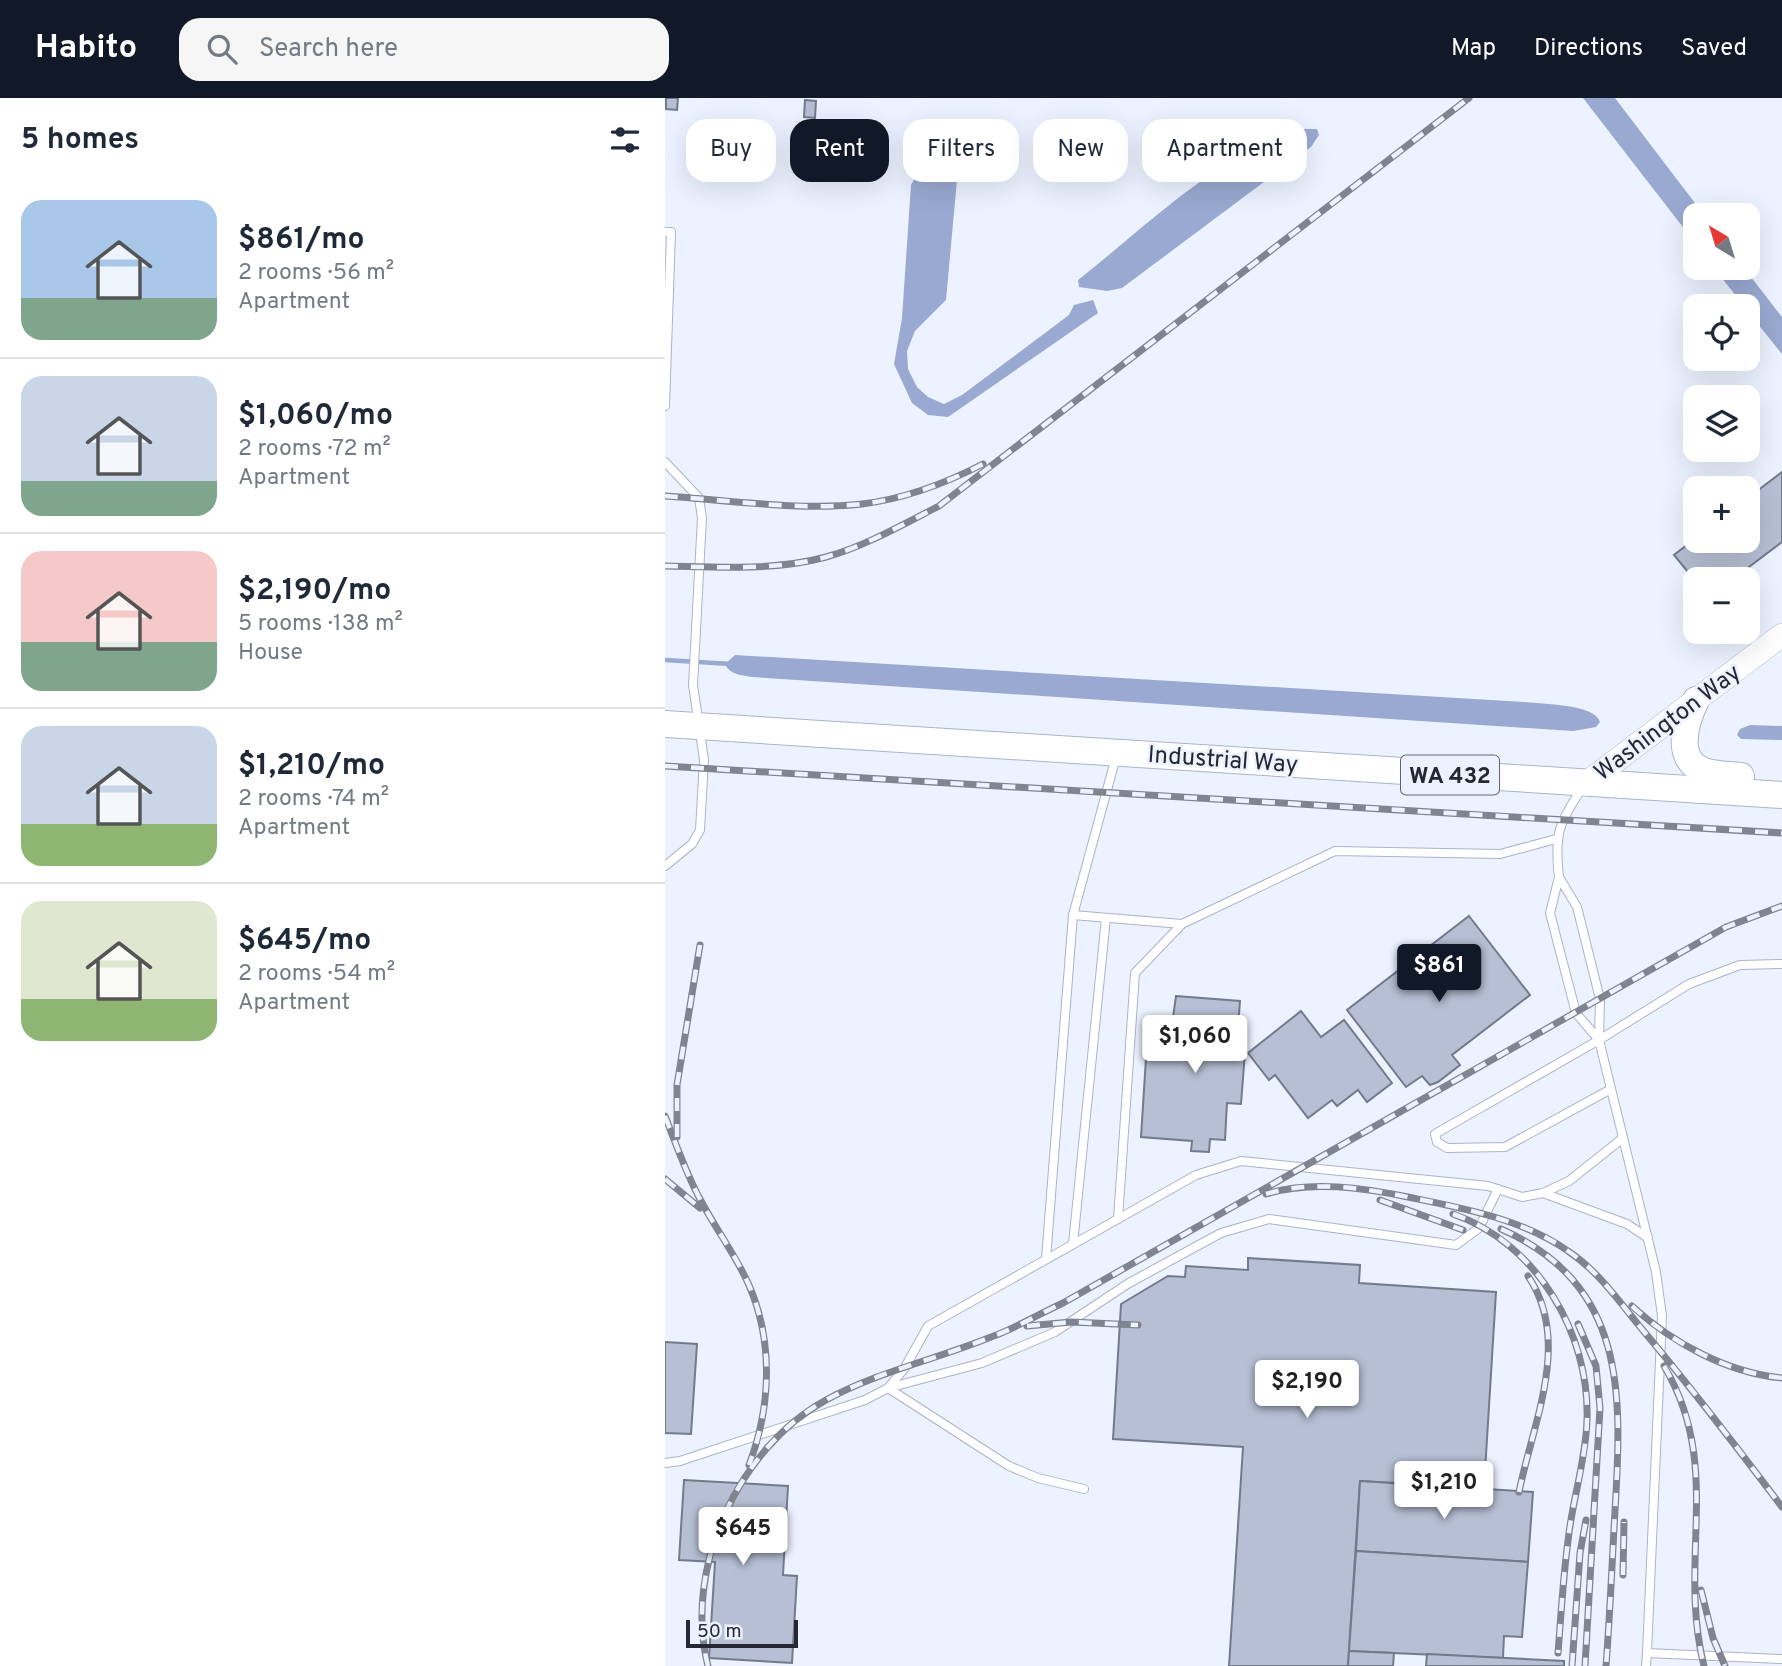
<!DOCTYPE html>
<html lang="en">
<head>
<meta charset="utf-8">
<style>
	body { margin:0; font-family:Overpass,sans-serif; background:#f6f6f7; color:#1f2937; height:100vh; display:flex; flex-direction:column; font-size:26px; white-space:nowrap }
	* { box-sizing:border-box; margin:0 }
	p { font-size:23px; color:#747a83 }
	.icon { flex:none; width:38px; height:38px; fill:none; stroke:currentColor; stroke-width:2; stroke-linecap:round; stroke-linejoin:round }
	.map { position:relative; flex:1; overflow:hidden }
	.sheet { display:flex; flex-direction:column; background:#fff; width:665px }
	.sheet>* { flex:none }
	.guide { position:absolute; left:21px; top:21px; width:665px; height:63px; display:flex; gap:14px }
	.needle { width:46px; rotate:322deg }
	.fabs { position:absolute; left:1018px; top:105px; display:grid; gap:14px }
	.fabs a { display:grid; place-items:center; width:77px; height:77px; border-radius:14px; background:#fff; box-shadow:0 7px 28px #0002; font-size:35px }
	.scale { position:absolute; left:21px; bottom:18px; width:112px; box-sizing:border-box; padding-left:7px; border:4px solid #252830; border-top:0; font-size:19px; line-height:24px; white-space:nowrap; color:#252830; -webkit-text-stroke:5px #ecf2ff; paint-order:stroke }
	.price { position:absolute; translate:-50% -60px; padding:0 16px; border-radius:7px; background:#fff; color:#222; font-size:23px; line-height:46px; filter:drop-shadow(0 2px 4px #0008) }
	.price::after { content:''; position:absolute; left:50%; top:42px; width:21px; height:16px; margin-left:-10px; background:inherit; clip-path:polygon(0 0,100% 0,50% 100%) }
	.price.active { background:#111827; color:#fff }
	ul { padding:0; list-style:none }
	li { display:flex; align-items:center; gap:21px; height:175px; padding:0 21px }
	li+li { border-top:2px solid #e0e1e3 }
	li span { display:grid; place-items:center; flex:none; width:196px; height:140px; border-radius:21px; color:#555 }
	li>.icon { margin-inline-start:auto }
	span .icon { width:84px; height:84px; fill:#fffc; stroke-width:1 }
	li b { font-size:30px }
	h2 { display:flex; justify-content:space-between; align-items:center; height:84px; padding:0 21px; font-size:30px }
	.chip { padding:0 24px; border-radius:21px; background:#fff; box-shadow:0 7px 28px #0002; font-size:24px; line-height:63px }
	.chip.active { background:#111827; color:#fff }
	header { display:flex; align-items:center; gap:42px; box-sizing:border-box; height:98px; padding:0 35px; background:#111827; color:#fff }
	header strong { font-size:33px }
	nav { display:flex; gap:38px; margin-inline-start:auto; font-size:24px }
	.search { width:490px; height:63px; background:#f6f6f7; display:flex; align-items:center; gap:18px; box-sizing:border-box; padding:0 24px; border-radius:21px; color:#747a83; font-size:26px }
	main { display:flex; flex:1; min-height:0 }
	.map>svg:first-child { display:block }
	.water { fill:#99a9d1 }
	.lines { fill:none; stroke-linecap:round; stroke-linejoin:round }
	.stream { stroke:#99a9d1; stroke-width:4.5 }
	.building { fill:#b6bfd4; stroke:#727a8d; stroke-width:2 }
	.service-casing { stroke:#abb3c8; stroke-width:10 }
	.secondary-casing { stroke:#abb3c8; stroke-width:24 }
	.primary-casing { stroke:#abb3c8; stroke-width:28 }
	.service { stroke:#fff; stroke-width:8 }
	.secondary { stroke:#fff; stroke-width:23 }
	.primary { stroke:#fff; stroke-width:26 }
	.rail-casing { stroke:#80848f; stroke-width:7 }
	.rail { stroke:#ecf2ff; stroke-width:4.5; stroke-dasharray:13; stroke-linecap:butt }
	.labels { text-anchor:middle; stroke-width:5; stroke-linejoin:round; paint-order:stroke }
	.shield { fill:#ecf2ff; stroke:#61656e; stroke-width:2 }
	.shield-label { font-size:23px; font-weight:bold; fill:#252830 }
	.street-label { font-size:24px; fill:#252830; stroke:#ecf2ff }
</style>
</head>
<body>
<header>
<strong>Habito</strong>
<div class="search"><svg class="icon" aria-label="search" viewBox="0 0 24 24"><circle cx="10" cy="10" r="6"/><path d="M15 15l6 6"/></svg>Search here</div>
<nav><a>Map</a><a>Directions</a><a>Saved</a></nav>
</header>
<main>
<section class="sheet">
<h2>5 homes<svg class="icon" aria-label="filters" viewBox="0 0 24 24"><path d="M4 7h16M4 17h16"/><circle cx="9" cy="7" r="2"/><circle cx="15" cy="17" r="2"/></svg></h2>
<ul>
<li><span style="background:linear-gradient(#a9c7e8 70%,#7fa58c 0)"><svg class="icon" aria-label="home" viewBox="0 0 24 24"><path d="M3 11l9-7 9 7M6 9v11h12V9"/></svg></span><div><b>$861/mo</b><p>2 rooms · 56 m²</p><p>Apartment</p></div></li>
<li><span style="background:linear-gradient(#c9d6e8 75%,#7fa58c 0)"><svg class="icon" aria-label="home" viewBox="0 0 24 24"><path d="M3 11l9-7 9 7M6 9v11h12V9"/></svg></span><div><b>$1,060/mo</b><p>2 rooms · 72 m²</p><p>Apartment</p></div></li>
<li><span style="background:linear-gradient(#f6c9c9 65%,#7fa58c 0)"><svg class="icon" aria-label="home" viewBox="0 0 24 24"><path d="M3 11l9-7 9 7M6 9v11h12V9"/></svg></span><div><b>$2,190/mo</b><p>5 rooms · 138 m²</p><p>House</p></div></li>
<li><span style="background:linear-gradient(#c9d6e8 70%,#8fb573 0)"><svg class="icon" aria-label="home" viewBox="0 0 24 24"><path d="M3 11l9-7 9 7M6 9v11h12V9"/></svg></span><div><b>$1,210/mo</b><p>2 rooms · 74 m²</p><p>Apartment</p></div></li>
<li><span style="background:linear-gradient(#dfe7d0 70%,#8fb573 0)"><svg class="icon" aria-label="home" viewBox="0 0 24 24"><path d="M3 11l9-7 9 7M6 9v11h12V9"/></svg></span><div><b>$645/mo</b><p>2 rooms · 54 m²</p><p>Apartment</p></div></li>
</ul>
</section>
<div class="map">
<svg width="1117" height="1568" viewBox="0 0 1117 1568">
	<rect width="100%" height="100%" fill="#ecf2ff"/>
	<g class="water">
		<polygon points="918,0 950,0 1039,117 1031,117 1031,146"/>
		<path d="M637 31H652L654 37 646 49 457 190 442 193 414 189 413 182 418 178C485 125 553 56 637 31Z"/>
		<polygon points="278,59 288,63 293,71 281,202 250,233 242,253 243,271 252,289 263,299 279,306 297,297 404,217 409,207 428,202 433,215 283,319 263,317 247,305 229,266 237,220 246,87 260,62"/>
		<polygon points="1049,170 1079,170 1117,219 1117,256 1083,214 1083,208 1079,208"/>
		<path d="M70 557 859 604C877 606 930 606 935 624L931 629 908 633 87 579C77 577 65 577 60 566Z"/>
		<polygon points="1085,627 1117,628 1117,642 1076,641 1072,637 1075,631"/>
	</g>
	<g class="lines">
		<polyline class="stream" points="0,562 66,566"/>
	</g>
	<g class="building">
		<polygon points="1,0 13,0 12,12 1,11"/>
		<polygon points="140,2 151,3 150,20 139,19"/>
		<polygon points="1117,374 1117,444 1068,481 1031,481 1031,484 1009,457 1031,440 1031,443 1083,443 1083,400"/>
		<polygon points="804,818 865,897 787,957 795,967 773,984 765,987 757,978 741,989 682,912"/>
		<polygon points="511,898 575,903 571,954 580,954 576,1006 562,1005 560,1042 545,1041 544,1054 526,1053 527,1043 476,1039 481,960 502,962"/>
		<polygon points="636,913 656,939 679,922 727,985 702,1004 693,992 672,1008 667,1002 643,1020 610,977 604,982 583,955"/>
		<polygon points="583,1160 695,1167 694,1185 831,1194 819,1390 695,1383 683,1568 564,1568 578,1349 448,1341 456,1206 503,1178 520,1179 521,1168 583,1172"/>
		<polygon points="0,1244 32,1246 26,1336 0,1335"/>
		<polygon points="19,1382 123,1388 118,1477 132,1478 127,1565 44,1560 50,1464 14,1462"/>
		<polygon points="695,1383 868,1394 863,1464 691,1453"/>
		<polygon points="691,1453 863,1464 857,1539 839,1538 838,1560 684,1553"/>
		<polygon points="684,1553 729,1555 728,1568 683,1568"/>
		<polygon points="762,1556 899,1563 899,1568 761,1568"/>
	</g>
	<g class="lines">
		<g class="service-casing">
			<g id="service">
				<polyline points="0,134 6,134 0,308"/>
				<polyline points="0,364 34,400 37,420 28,587 39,662 35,732 27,746 0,768"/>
				<polyline points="451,659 408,817 517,826 670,753 835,756 891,741"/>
				<path d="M894 779C889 736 894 724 918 689"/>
				<polyline points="934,942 911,915 885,815 894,779 912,809 935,901 934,942 991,1174 997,1218 982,1555 1117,1561"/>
				<polyline points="946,991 840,1049 782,1050 772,1044 770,1036 934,942 1024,886 1075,867 1117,866"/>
				<polyline points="878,1095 962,1126 983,1140"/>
				<polyline points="453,1121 470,875 517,826"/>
				<polyline points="408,1146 441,820"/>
				<polyline points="381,1161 408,817"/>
				<polyline points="223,1290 317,1265 390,1234 464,1185 556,1135 604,1121 791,1147 814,1130 833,1091"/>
				<polyline points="223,1290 344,1368 373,1380 419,1391"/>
				<polyline points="0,1365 15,1363 200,1302 223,1290 239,1271 263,1228 531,1077 576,1063 823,1088 857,1099 878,1095 904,1083 958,1040"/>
				<polyline points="981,1568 982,1555"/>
			</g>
		</g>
		<g class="secondary-casing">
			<polyline id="secondary" points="920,686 1117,537"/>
		</g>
		<g class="primary-casing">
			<g id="primary">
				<path d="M1031 602C1020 625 1008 664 1042 674 1053 677 1066 677 1076 678"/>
				<polyline points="0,626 1117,697"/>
			</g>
		</g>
		<use href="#service" class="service"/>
		<use href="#secondary" class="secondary"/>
		<use href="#primary" class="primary"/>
		<g class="rail-casing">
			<g id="rail">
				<path d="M0 398C63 402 135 413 197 406 239 401 281 385 318 366"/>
				<path d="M0 468C53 469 109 473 161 459 200 448 237 427 274 408L804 0"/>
				<polyline points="0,668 1117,735"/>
				<path d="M0 1018C11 1046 21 1075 35 1101 50 1130 70 1156 83 1185 109 1243 106 1309 84 1367"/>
				<polyline points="12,1039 12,987 35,847"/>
				<polyline points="0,1081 35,1110"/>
				<path d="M601 1096C646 1082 699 1090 743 1099 797 1110 858 1121 903 1153 933 1173 953 1202 976 1230 1025 1288 1071 1348 1117 1409"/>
				<polyline points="715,1102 798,1132"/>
				<path d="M788 1116C872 1145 925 1236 922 1322 921 1362 907 1403 903 1443 898 1480 896 1518 893 1555"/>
				<path d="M836 1131C962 1187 957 1295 950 1413 947 1465 945 1516 941 1568"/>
				<path d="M967 1208C1007 1245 1063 1275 1117 1280"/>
				<polyline points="913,1226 931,1268 935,1310 920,1568"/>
				<polyline points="362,1228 406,1224 473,1227"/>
				<path d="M999 1268C1059 1369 1012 1460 1039 1568"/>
				<path d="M854 1394C868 1324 907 1243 863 1178"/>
				<polyline points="958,1477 959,1424"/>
				<polyline points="1036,1492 1048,1540 1060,1568"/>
				<path d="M43 1568C18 1471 73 1350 161 1302 212 1274 272 1261 326 1239 351 1230 374 1216 398 1205L1061 829 1117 808"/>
				<polyline points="907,1568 915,1455 921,1422"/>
			</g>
		</g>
		<use href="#rail" class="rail"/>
	</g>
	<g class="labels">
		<rect class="shield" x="736" y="657.5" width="98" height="39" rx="5"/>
		<g class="shield-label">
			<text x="785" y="685">WA 432</text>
		</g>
		<g class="street-label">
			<text transform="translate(1002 624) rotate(-37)" y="8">Washington Way</text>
			<text transform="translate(558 661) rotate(4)" y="8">Industrial Way</text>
		</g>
	</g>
</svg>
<div class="fabs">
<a><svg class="needle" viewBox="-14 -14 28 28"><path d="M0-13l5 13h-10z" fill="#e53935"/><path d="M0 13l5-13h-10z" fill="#747a83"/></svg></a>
<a><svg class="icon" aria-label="locate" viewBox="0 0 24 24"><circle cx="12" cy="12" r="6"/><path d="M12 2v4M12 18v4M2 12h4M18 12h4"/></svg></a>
<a><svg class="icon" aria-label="layers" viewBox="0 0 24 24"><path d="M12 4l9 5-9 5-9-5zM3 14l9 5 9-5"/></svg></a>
<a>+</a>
<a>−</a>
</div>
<div class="scale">50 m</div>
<b class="price active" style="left:774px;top:906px">$861</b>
<b class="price" style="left:530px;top:977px">$1,060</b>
<b class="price" style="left:642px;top:1322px">$2,190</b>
<b class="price" style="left:779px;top:1423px">$1,210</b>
<b class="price" style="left:78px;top:1469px">$645</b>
<div class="guide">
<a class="chip">Buy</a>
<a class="chip active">Rent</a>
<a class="chip">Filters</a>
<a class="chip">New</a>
<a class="chip">Apartment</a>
</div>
</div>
</main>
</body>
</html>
